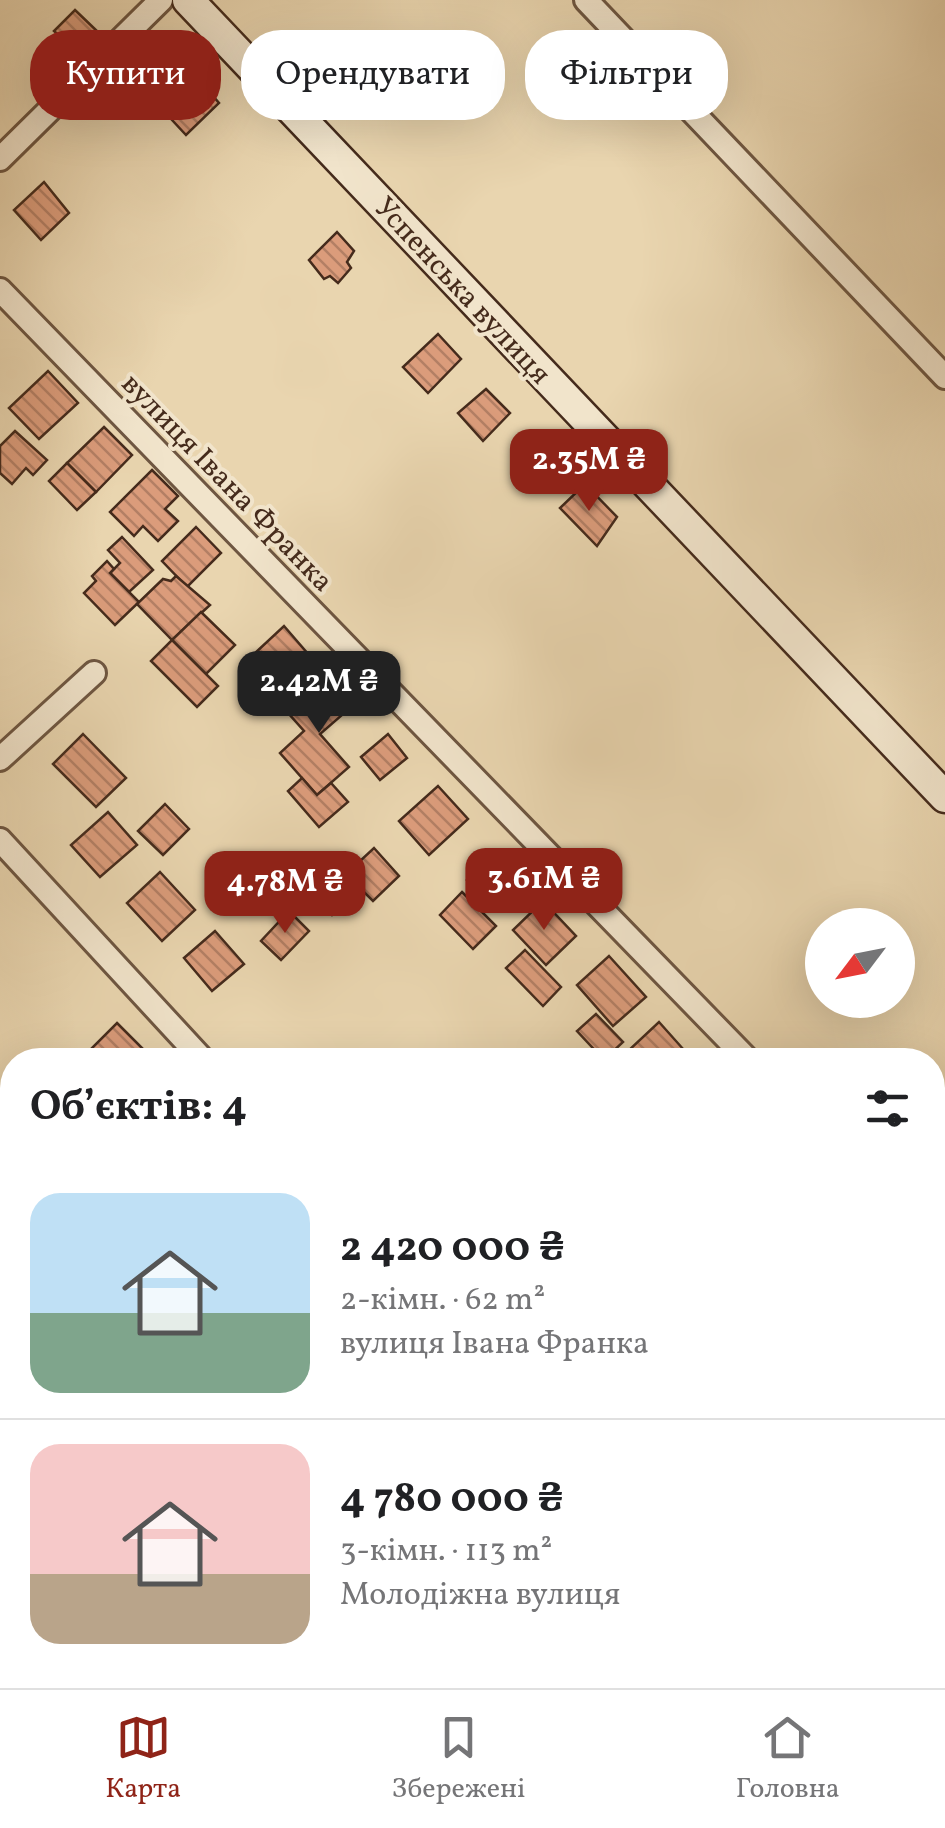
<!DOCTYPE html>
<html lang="uk">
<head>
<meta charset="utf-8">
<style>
	body { margin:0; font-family:Vollkorn,serif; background:#f2f2f2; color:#202124; height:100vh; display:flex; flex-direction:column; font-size:38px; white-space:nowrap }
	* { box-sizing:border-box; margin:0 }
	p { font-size:32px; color:#757577 }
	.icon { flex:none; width:55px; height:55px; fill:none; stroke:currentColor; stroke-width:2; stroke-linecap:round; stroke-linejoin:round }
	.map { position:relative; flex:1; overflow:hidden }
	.sheet { position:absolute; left:0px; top:1048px; width:945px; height:642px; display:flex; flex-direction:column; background:#fff; border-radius:40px 40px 0 0; box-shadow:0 10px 40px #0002 }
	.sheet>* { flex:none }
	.hud { position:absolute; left:30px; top:30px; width:885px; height:90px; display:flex; gap:20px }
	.needle { width:65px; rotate:238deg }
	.fabs { position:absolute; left:805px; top:908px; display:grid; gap:20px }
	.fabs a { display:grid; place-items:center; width:110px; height:110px; border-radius:50%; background:#fff; box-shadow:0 10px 40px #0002; font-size:50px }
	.price { position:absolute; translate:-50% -85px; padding:0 22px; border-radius:20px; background:#8f2418; color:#fff; font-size:32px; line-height:65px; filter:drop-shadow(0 2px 5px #0008) }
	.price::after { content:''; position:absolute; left:50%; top:60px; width:30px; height:22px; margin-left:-15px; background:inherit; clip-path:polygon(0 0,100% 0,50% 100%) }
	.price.current { background:#222; color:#fff }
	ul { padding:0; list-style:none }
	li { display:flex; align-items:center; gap:30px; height:250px; padding:0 30px }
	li+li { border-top:2px solid #e0e0e0 }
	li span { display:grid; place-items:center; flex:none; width:280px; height:200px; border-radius:30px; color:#555 }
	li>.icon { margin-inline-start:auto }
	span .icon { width:120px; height:120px; fill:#fffc; stroke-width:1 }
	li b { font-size:42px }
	h2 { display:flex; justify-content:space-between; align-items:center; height:120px; padding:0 30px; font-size:42px }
	.tag { padding:0 35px; border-radius:40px; background:#fff; box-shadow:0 10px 40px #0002; font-size:35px; line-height:90px }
	.tag.current { background:#8f2418; color:#fff }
	.tab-bar { display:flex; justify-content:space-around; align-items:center; height:140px; border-top:2px solid #e0e0e0; background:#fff; font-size:28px; color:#757577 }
	.tab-bar a { display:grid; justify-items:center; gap:5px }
	.tab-bar .current { color:#8f2418 }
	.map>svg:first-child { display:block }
	.building { fill:url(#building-back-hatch); stroke:#452b1c; stroke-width:2.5 }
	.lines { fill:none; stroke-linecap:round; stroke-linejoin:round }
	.street-casing { stroke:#6e5641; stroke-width:28 }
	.secondary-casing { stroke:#452b1c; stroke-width:35 }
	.street { stroke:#f1e4cb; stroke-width:22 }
	.secondary { stroke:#f1e4cb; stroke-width:30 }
	.labels { text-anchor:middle; stroke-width:8; stroke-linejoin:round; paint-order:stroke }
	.street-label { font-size:30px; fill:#452b1c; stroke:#f1e4cb }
</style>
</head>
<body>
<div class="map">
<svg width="945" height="1688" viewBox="0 0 945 1688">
	<defs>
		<pattern id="building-back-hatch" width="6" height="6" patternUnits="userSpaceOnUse" patternTransform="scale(2.5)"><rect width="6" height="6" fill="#db9c7b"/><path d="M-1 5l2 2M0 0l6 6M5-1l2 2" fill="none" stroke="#b37f64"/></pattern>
	</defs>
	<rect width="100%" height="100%" fill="#e9d5af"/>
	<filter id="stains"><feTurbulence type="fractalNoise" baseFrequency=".002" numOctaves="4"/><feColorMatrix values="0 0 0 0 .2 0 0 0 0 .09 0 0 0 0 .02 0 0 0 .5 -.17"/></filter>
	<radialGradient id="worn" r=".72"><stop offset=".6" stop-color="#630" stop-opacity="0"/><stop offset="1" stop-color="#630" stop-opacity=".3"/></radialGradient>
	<g class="building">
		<polygon points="75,10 98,32 76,52 54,31"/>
		<polygon points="193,73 219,103 186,135 160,107"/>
		<polygon points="44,182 69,213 41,240 14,210"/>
		<polygon points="337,232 354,251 347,262 351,268 338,283 330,276 324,279 309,260"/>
		<polygon points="438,334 461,359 428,393 403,367"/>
		<polygon points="48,371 78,403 39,439 9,408"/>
		<polygon points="486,389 510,413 483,441 458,413"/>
		<polygon points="104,427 132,455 96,492 67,463"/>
		<polygon points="15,431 47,460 33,475 26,468 12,484 0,473 0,446"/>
		<polygon points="537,433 559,457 538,481 514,455"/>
		<polygon points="67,463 96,492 77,510 49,481"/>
		<polygon points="152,470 178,496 165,509 178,521 158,541 143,526 134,536 110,512"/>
		<polygon points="585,484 617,517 597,546 560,508"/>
		<polygon points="196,527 221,553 187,587 162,561"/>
		<polygon points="122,537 153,570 129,592 110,573 120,563 108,550"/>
		<polygon points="107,561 114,569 110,573 139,602 115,625 84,593 96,581 92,576"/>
		<polygon points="176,576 210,605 172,640 137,604 163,579 171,581"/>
		<polygon points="201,612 235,645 206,674 172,640"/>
		<polygon points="284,626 315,662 286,689 254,654"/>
		<polygon points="172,640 218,686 197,707 151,661"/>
		<polygon points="333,675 357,702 320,734 349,767 317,795 280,753 304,731 289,714"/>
		<polygon points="83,734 126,778 96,807 53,764"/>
		<polygon points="388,734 407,758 380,780 361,757"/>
		<polygon points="302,778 317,795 331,783 348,802 319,827 288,791"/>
		<polygon points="438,786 468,819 429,855 399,821"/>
		<polygon points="165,804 189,829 163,855 138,831"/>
		<polygon points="108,812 137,845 100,877 71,845"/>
		<polygon points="374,848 399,876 373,901 361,889 332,915 318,900"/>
		<polygon points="496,851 520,874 491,904 467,880"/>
		<polygon points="160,872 195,910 162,941 127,903"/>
		<polygon points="462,892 496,926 473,949 440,915"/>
		<polygon points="543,901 576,936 546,965 513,930"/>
		<polygon points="289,911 309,931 281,960 261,941"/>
		<polygon points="215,931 244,964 212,991 184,958"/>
		<polygon points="525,950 561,987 543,1006 506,968"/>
		<polygon points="609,956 646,997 613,1026 577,985"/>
		<polygon points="596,1014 623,1042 604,1060 577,1031"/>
		<polygon points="659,1022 684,1050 672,1060 636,1060 628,1051"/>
		<polygon points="117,1023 154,1060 94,1060 87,1053"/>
		<polygon points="932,1312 945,1324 945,1343 932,1357"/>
		<polygon points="945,1426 945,1446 935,1435"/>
	</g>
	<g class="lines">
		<g class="street-casing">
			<g id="street">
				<polyline points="586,0 945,377"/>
				<polyline points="0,159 161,0"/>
				<polyline points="0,290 748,1060"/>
				<polyline points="0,759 94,673"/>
				<polyline points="0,840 203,1060"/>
				<polyline points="932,1255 945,1268"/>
				<polyline points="771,1678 780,1688"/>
			</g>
		</g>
		<g class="secondary-casing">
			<polyline id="secondary" points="188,0 945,797"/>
		</g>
		<use href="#street" class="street"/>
		<use href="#secondary" class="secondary"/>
	</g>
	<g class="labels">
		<g class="street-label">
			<text transform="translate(463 290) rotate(47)" y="10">Успенська вулиця</text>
			<text transform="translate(228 482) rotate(46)" y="10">вулиця Івана Франка</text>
		</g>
	</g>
	<rect width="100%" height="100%" filter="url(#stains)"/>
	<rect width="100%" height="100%" fill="url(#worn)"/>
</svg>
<div class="fabs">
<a><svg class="needle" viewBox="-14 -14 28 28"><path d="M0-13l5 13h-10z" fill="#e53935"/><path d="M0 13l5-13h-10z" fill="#757577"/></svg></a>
</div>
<b class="price" style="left:589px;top:514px">2.35M ₴</b>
<b class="price current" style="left:319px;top:736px">2.42M ₴</b>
<b class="price" style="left:544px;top:933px">3.61M ₴</b>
<b class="price" style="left:285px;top:936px">4.78M ₴</b>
<div class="hud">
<a class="tag current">Купити</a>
<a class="tag">Орендувати</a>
<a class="tag">Фільтри</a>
</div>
<section class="sheet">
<h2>Об’єктів: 4<svg class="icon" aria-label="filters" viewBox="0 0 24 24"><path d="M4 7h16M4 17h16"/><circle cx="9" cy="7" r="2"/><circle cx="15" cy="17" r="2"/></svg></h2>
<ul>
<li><span style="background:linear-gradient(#bfe0f5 60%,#7fa58c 0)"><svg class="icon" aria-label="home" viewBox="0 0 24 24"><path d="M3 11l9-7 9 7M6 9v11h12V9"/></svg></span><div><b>2 420 000 ₴</b><p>2-кімн. · 62 m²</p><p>вулиця Івана Франка</p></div></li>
<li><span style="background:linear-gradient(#f6c9c9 65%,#b9a48a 0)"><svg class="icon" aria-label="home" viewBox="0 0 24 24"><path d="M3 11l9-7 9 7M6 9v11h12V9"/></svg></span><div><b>4 780 000 ₴</b><p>3-кімн. · 113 m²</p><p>Молодіжна вулиця</p></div></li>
</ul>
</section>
</div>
<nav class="tab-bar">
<a class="current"><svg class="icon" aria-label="map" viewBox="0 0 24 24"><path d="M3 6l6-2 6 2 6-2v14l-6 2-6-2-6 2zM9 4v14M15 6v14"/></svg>Карта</a>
<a><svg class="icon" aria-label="saved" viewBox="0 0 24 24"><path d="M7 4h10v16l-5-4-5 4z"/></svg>Збережені</a>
<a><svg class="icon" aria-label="home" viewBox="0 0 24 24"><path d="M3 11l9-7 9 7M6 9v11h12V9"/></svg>Головна</a>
</nav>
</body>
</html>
